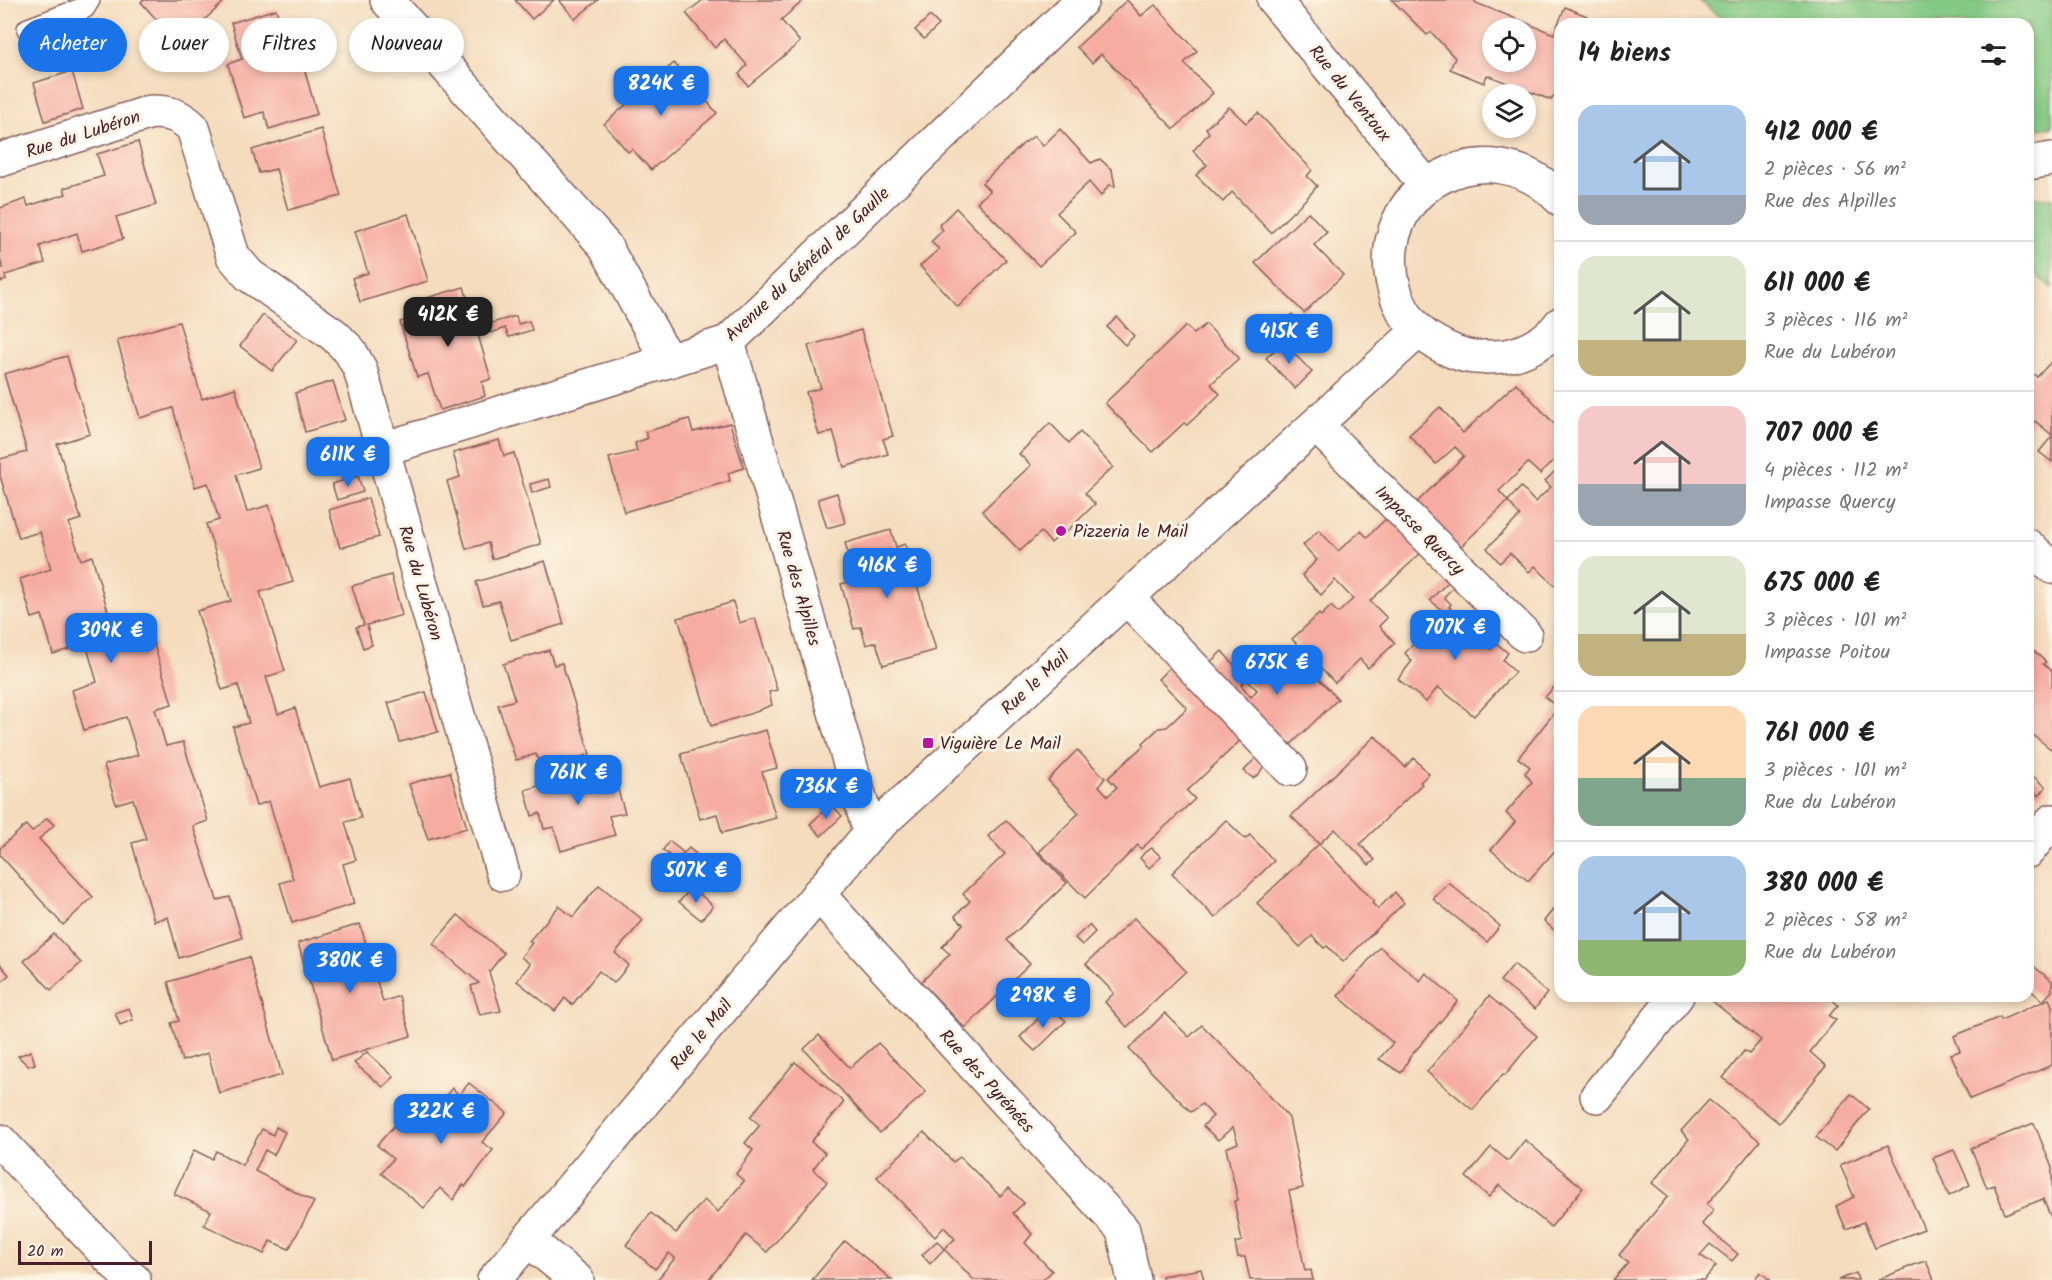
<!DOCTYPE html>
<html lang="fr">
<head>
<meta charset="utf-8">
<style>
	body { margin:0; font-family:Kalam,sans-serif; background:#f6f6f6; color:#222; height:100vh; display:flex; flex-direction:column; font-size:22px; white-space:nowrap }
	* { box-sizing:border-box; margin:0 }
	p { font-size:20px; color:#767676 }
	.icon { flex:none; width:33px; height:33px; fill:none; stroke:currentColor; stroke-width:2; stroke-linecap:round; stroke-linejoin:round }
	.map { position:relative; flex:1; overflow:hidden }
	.sheet { position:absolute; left:1554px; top:18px; width:480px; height:984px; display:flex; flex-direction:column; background:#fff; border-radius:18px; box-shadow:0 3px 9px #0003 }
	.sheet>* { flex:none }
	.guide { position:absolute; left:18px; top:18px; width:570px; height:54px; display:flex; gap:12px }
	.buttons { position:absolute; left:1482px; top:18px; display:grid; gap:12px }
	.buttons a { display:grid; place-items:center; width:54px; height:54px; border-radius:50%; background:#fff; box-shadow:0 3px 9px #0003; font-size:30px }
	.scale { position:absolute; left:18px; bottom:15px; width:134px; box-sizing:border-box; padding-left:6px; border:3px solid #4a1f2b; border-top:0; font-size:16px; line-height:21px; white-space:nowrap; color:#4a1f2b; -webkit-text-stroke:4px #fcf5e5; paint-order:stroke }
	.price { position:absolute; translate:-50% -51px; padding:0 14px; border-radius:12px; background:#1a73e8; color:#fff; font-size:20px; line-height:39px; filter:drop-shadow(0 2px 3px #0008) }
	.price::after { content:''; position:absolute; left:50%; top:36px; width:18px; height:14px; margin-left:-9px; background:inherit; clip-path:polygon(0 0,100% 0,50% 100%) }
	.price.selected { background:#222; color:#fff }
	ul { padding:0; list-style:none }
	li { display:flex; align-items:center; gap:18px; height:150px; padding:0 24px }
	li+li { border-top:2px solid #e0e0e0 }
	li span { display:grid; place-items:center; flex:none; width:168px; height:120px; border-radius:18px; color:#555 }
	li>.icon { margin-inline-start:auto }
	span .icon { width:72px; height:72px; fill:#fffc; stroke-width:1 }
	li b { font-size:26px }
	h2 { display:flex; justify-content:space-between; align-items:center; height:72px; padding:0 24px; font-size:26px }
	.tag { padding:0 21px; border-radius:27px; background:#fff; box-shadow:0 3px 9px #0003; font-size:21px; line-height:54px }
	.tag.selected { background:#1a73e8; color:#fff }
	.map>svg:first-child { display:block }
	.green { fill:#84c983; stroke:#677457; stroke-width:1.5 }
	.building { fill:#f6aca1; fill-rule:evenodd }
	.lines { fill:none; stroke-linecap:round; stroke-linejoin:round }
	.lane-casing { stroke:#86615e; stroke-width:24 }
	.street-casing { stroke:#86615e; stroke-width:36 }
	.lane { stroke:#fff; stroke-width:21 }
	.street { stroke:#fff; stroke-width:33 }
	.poi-dot { fill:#b5179e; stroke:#fcf5e5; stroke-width:2 }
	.labels { text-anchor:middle; stroke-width:6; stroke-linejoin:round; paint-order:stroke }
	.street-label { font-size:18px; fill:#4a1f2b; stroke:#fcf5e5 }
	.poi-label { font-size:18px; fill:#4a1f2b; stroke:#fcf5e5; text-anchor:start }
</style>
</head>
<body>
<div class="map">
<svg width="2052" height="1280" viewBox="0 0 2052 1280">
	<rect width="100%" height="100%" fill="#fcf5e5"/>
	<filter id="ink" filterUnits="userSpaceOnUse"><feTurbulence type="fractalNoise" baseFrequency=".0167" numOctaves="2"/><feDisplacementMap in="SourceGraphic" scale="12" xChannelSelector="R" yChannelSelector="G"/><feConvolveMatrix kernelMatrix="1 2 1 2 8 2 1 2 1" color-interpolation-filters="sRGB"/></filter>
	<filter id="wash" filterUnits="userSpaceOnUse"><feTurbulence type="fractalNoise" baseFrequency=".008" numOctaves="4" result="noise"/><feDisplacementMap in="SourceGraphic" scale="24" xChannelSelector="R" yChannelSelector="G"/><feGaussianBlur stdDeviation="1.35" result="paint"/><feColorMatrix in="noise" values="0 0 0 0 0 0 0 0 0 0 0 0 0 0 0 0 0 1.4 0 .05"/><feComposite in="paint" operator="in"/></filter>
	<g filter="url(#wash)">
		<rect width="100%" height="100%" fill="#f4dcbd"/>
		<g class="green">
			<polygon points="1699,0 2052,0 2052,127 2028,130 2028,24 1729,24"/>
			<polygon points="2028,197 2052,198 2052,288 2028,268"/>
		</g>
		<g id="blocks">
			<g class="building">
				<polygon points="143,0 226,0 189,34 175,41 141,2"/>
				<polygon points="515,0 554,0 532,19"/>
				<polygon points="559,0 598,0 575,19"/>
				<polygon points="703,0 804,0 781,20 800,42 748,86 739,74 747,65 724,39 715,48 686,13"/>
				<polygon points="1127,0 1141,16 1155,5 1197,51 1184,63 1213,93 1174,129 1101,54 1092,63 1077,47"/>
				<path d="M1392 0H1474L1476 3 1554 34 1565 7 1587 16 1584 24H1560V93L1557 92 1551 100 1487 75 1484 83 1450 69 1455 58 1431 32 1427 35ZM1492 28H1526V62H1492Z"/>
				<polygon points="276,9 281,26 291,23 317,114 269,129 264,112 244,118 228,64 242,59 231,23"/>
				<polygon points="930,16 939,25 924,39 915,30"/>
				<polygon points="674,63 717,113 651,170 632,149 628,152 604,124"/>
				<polygon points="72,71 83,109 45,121 34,83"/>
				<polygon points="1229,107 1246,123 1258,113 1312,170 1307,176 1317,186 1308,197 1271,233 1232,192 1223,202 1196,175 1207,165 1193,151 1209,133 1206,128"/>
				<polygon points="321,129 341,196 288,210 276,169 259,173 252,150"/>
				<polygon points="1060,129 1091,163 1100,159 1112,170 1115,186 1109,185 1101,196 1089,182 1057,213 1076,232 1039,266 977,202 990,191 982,183 1023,144 1034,136 1043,146"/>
				<polygon points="138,142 156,205 116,217 123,239 82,251 77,233 40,246 45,263 5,275 6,280 0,282 0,269 3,268 0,259 0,208 26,199 28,206 66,194 64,188 104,176 97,154"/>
				<polygon points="956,208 1006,260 958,307 920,266 939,249 931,242 943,230 939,225"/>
				<polygon points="1308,212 1327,232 1314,245 1343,275 1304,313 1255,263"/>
				<polygon points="408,214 428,281 360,302 352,278 368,273 355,231"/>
				<polygon points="464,287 491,379 482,382 485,396 440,410 428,374 417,377 400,322 421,316 416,301"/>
				<polygon points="1292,314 1304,326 1298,333 1287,320"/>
				<polygon points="263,315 297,340 272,371 240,346"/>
				<polygon points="516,316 518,324 529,321 532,330 509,337 505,328 491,333 488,324"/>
				<polygon points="1117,317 1134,336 1125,345 1107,327"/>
				<polygon points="179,322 202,399 235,388 259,468 236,475 241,493 247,512 269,505 293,582 260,592 285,671 266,677 278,714 295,708 319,787 350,778 361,818 345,822 356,860 343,864 354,904 292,923 280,883 293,879 269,801 256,806 233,727 249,723 238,685 222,690 197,611 231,601 206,524 219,520 208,483 195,487 173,408 140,418 117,340"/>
				<polygon points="1206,324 1239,358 1211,384 1220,394 1187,425 1184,423 1153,452 1105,403 1186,326 1194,334"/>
				<polygon points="861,330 893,436 883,439 888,454 844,467 833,431 819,435 813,416 806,392 821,388 808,346"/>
				<polygon points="1283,342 1312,372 1295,389 1266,358"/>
				<polygon points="67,356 90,434 57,444 81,519 69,523 81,560 92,556 115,636 148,625 172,704 155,709 166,746 183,742 208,821 193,826 217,900 230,897 242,938 179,958 168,917 154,921 143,883 132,843 146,839 133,799 116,804 104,765 138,755 126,717 84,730 72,690 97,682 86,644 53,654 42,615 32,618 20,579 51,569 40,532 19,538 0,476 0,459 27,452 4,374"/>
				<polygon points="2052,361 2052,435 2035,421 2028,430 2028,370 2037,377"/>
				<polygon points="333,381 345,420 305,432 295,393"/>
				<polygon points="1516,383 1560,430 1560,454 1540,474 1528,463 1499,491 1508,501 1453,554 1410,509 1464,456 1455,447 1436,464 1409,435 1440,407 1463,433"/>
				<polygon points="689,419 693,432 730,423 744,468 728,473 730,481 624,512 609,458 637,451 635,443 648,438 645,432"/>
				<polygon points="1050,423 1069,443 1080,432 1113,467 1085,493 1095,504 1063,535 1061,534 1051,543 1041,532 1020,551 982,511 1031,465 1019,454"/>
				<polygon points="2052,436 2052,462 2039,452"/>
				<polygon points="499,440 504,456 514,453 541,544 492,559 488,543 466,549 447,481 460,477 453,453"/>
				<polygon points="1555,471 1560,476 1560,489 1557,493 1560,496 1560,591 1535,566 1529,572 1510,553 1500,563 1487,548 1520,516 1508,501 1521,487 1535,502 1551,487 1545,481"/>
				<polygon points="358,476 363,492 337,500 332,484"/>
				<polygon points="549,479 551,487 532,493 530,484"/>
				<polygon points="837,493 845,523 827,528 818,499"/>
				<polygon points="368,498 379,537 340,548 329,510"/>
				<polygon points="1391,514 1424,550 1370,601 1387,618 1379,626 1395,643 1368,668 1360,659 1335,683 1292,639 1319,614 1321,616 1331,606 1338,613 1353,599 1335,580 1321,595 1302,575 1317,560 1303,545 1319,530 1338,551 1361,531 1367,537"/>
				<polygon points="891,530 896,547 905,544 936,650 883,665 876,642 866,645 861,627 854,629 841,584 855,580 845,543"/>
				<polygon points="545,561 564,624 511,640 499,601 483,605 476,582"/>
				<polygon points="391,575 402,615 367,625 372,645 363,648 356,627 364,625 352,586"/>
				<polygon points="1452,578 1457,583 1444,597 1451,604 1449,607 1465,621 1463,626 1491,649 1497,644 1508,653 1503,660 1515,672 1474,716 1438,687 1426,702 1398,679 1412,661 1405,653 1444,612 1430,600"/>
				<polygon points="733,602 739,623 755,618 777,690 769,692 772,705 759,710 759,711 711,726 678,618"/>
				<polygon points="2028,646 2046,662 2043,664 2052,671 2052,750 2028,731"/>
				<polygon points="549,650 554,665 562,663 590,754 541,769 536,754 516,760 498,705 515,700 503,664"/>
				<polygon points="1222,651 1246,679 1241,685 1251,697 1257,690 1248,681 1269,660 1279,670 1295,654 1338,699 1285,750 1204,668"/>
				<polygon points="1172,665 1242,739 1187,791 1195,799 1141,849 1138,845 1085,898 1039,852 1079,813 1048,780 1077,750 1105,778 1099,786 1108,796 1117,787 1108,778 1144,745 1143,743 1159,728 1167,727 1187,708 1158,679"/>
				<polygon points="1560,681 1560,845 1528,881 1491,850 1515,822 1506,813 1532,782 1525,773 1530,767 1518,758 1558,708 1545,697"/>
				<polygon points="426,692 438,732 400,742 388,703"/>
				<polygon points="766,730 777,768 762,772 776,818 722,833 717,814 700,819 681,754"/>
				<polygon points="1375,736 1405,767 1414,758 1429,774 1420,782 1422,784 1360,844 1375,860 1369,865 1335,829 1319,844 1374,901 1372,903 1378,909 1395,892 1404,903 1343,962 1327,946 1324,948 1312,936 1300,947 1257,903 1319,844 1291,816"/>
				<polygon points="1260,753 1265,759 1263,767 1259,774 1253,778 1244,771"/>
				<polygon points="610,764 625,813 609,816 615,835 561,851 554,827 544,829 540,813 532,816 525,790"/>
				<polygon points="450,772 467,828 428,839 409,784"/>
				<polygon points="2028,772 2046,787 2039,796 2028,786"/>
				<polygon points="831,804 842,816 821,836 810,824"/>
				<polygon points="47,818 54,825 39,839 93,897 63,925 0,855 0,848 26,825 32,832"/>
				<polygon points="1006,820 1067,883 1007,940 1030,964 965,1028 921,982 950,954 942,947 963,924 955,916 970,901 963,894 1005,854 988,836"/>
				<polygon points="1226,820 1245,839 1250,835 1274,861 1215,918 1172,873"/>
				<polygon points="669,841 684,853 689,848 705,862 699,870 682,855 676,861 663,850"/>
				<polygon points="1152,848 1161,857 1149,868 1140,858 1145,852"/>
				<polygon points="1449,883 1500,926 1487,942 1433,899"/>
				<polygon points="599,885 643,920 615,953 629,965 614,983 599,971 572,1005 565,998 555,1011 517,981 530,964 521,957 532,943 529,941 559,906 573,917"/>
				<polygon points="692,887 713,906 701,920 679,902"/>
				<polygon points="1560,901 1560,935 1544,921"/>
				<polygon points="458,915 504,953 489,972 501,1011 480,1015 471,986 479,983 433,944"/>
				<polygon points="1134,918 1186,971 1127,1027 1105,1002 1114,993 1086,964"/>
				<polygon points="360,924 383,1002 399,996 411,1036 332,1060 298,943"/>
				<polygon points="1089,925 1095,932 1082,945 1075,938"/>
				<polygon points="54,934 81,963 51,990 24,961"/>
				<polygon points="1380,947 1420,981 1426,973 1458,1001 1410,1057 1401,1073 1379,1059 1393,1043 1338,996"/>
				<polygon points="249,957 282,1075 219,1093 208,1053 182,1061 171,1023 179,1021 168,982"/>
				<polygon points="2028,962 2052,981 2052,991 2043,1001 2028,988"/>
				<polygon points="0,964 9,975 0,983"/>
				<polygon points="1514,964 1547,993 1535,1009 1500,981"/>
				<polygon points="1489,996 1537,1036 1505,1075 1503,1074 1473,1110 1427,1072"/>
				<polygon points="1706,996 1830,996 1829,997 1838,1005 1829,1016 1836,1020 1810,1052 1826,1066 1779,1123 1723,1078 1744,1051 1749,1054 1761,1040"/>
				<polygon points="2049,999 2052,1006 2052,1065 1970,1099 1951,1054 1960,1051 1954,1036 2000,1017 2001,1020"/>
				<polygon points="1050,1007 1066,1021 1035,1051 1020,1037"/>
				<polygon points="129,1008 133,1020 120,1025 115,1013"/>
				<polygon points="1165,1013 1189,1037 1202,1025 1253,1077 1289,1118 1303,1188 1289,1191 1305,1271 1311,1270 1313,1280 1250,1280 1245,1257 1238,1257 1235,1243 1242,1241 1234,1201 1238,1200 1226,1148 1238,1143 1233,1127 1218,1140 1203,1126 1213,1116 1202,1104 1191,1112 1129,1049"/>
				<polygon points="819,1035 850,1068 878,1043 926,1092 880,1133 804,1049"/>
				<polygon points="31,1051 35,1064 28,1066 18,1056"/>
				<polygon points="367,1052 394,1077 383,1087 354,1063"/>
				<polygon points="795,1062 844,1102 811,1142 825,1153 813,1169 827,1182 767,1252 746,1235 708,1280 657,1280 675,1258 669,1253 655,1269 626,1245 651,1213 676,1233 704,1200 718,1212 744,1181 736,1174 753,1150 745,1143 760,1125 750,1117"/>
				<polygon points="469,1083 507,1113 482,1142 493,1150 465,1187 463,1185 453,1200 440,1188 424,1208 381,1173 393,1159 377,1145 409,1109 425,1121 452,1088 459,1095"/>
				<polygon points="1851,1094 1869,1109 1835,1151 1816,1137"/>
				<polygon points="1709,1100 1760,1141 1707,1204 1714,1210 1702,1224 1738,1254 1732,1261 1710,1244 1700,1255 1716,1266 1704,1280 1613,1280 1628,1263 1619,1255 1668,1196 1652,1183 1689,1139 1681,1131"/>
				<polygon points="2034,1123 2052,1168 2052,1220 2043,1199 2005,1214 1994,1185 1987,1188 1971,1148"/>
				<polygon points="276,1127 285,1132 274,1155 265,1150 255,1171 314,1202 289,1249 270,1241 264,1254 204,1225 211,1211 174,1194 194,1150 212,1159 216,1151 242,1165 262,1129 273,1135"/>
				<polygon points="924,1132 953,1162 960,1157 1000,1196 1009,1188 1024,1203 1013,1213 1032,1234 1025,1243 1052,1271 1043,1280 974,1280 944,1249 930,1264 922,1255 937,1241 944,1249 955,1239 944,1227 935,1237 877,1177"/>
				<polygon points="1525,1140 1583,1188 1551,1227 1499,1185 1489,1197 1466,1177 1491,1147 1508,1161"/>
				<polygon points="1888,1145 1924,1229 1875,1248 1864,1222 1846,1229 1836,1206 1854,1197 1840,1165"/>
				<polygon points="1954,1150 1970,1185 1949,1196 1933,1158"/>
				<polygon points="845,1241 892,1280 812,1280"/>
				<polygon points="1926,1261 1934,1280 1878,1280 1916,1264"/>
				<polygon points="1201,1269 1204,1280 1162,1280 1162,1276"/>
				<polygon points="1760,1272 1770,1280 1754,1280"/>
				<polygon points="1856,1273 1858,1280 1838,1280"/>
			</g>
		</g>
	</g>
	<g filter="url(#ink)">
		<use href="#blocks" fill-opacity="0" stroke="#86615e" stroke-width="1.5"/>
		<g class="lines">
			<g class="lane-casing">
				<polyline id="lane" points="28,29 84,8 89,0"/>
			</g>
			<g class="street-casing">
				<g id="street">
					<polyline points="387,0 605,246 668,361 728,342 1082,0"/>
					<polyline points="1274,0 1426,185"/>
					<path d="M0 160 151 112C169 112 180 115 193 128L233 256 249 275 334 335 350 351 360 369 503 874"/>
					<polyline points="2028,163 2052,159"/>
					<path d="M1560 199C1488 122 1365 189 1395 291 1400 309 1412 327 1428 338 1444 348 1464 359 1483 357 1492 357 1502 357 1511 355 1528 351 1550 339 1560 324"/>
					<polyline points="728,342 870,833"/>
					<polyline points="1316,425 1525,635"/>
					<polyline points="383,449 668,361"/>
					<polyline points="2028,546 2052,567"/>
					<polyline points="1127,598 1290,769"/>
					<polyline points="2028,851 2052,821"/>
					<polyline points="818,894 1123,1230 1134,1280"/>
					<polyline points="1597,1096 1677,996"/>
					<polyline points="0,1141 121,1270 134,1280"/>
					<polyline points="528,1240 577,1280"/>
					<polyline points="494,1280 870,833 1418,331"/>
				</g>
			</g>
			<use href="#lane" class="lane"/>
			<use href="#street" class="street"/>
		</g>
	</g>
	<g class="poi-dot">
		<circle cx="1061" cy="531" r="6"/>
		<rect x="922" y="737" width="12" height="12" rx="3"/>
	</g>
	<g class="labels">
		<g class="street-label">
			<text transform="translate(1350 93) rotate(51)" y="6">Rue du Ventoux</text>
			<text transform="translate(83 134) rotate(-18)" y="6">Rue du Lubéron</text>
			<text transform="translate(807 264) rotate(-43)" y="6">Avenue du Général de Gaulle</text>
			<text transform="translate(1420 530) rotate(45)" y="6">Impasse Quercy</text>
			<text transform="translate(421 583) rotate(74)" y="6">Rue du Lubéron</text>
			<text transform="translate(799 588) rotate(74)" y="6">Rue des Alpilles</text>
			<text transform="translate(1035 682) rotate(-43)" y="6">Rue le Mail</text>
			<text transform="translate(701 1034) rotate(-50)" y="6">Rue le Mail</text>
			<text transform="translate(987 1081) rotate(48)" y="6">Rue des Pyrénées</text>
		</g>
		<g class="poi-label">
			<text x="1073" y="537">Pizzeria le Mail</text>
			<text x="940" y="749">Viguière Le Mail</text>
		</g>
	</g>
</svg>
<div class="buttons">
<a><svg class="icon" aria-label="locate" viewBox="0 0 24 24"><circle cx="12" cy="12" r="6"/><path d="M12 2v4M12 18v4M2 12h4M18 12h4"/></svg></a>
<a><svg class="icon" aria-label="layers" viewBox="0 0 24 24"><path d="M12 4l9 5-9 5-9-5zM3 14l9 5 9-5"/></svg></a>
</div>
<div class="scale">20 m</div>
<b class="price" style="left:661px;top:117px">824K €</b>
<b class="price selected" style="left:448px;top:348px">412K €</b>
<b class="price" style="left:1289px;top:365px">415K €</b>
<b class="price" style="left:348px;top:488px">611K €</b>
<b class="price" style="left:887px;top:599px">416K €</b>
<b class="price" style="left:1455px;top:661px">707K €</b>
<b class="price" style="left:111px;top:664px">309K €</b>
<b class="price" style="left:1277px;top:696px">675K €</b>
<b class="price" style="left:578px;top:806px">761K €</b>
<b class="price" style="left:826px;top:820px">736K €</b>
<b class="price" style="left:696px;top:904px">507K €</b>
<b class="price" style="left:350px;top:994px">380K €</b>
<b class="price" style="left:1043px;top:1029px">298K €</b>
<b class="price" style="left:441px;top:1145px">322K €</b>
<div class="guide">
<a class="tag selected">Acheter</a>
<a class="tag">Louer</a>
<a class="tag">Filtres</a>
<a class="tag">Nouveau</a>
</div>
<section class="sheet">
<h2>14 biens<svg class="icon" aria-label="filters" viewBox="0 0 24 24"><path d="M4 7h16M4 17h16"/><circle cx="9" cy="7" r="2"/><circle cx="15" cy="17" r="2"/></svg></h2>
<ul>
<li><span style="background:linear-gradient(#a9c7e8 75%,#9aa5b1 0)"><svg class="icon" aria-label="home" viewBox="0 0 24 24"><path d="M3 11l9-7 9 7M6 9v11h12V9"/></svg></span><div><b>412 000 €</b><p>2 pièces · 56 m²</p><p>Rue des Alpilles</p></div></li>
<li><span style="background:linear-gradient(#dfe7d0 70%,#c2b280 0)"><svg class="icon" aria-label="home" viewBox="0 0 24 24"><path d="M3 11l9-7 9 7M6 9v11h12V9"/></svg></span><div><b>611 000 €</b><p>3 pièces · 116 m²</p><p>Rue du Lubéron</p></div></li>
<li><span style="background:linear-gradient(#f6c9c9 65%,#9aa5b1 0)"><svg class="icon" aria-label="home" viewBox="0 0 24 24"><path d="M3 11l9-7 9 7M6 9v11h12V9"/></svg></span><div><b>707 000 €</b><p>4 pièces · 112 m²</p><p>Impasse Quercy</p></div></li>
<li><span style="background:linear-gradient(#dfe7d0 65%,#c2b280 0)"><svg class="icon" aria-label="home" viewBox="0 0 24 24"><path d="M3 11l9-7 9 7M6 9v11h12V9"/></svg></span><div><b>675 000 €</b><p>3 pièces · 101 m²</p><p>Impasse Poitou</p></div></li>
<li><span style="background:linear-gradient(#ffd9b3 60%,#7fa58c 0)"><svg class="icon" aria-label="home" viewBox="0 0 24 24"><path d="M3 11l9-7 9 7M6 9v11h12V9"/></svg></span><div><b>761 000 €</b><p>3 pièces · 101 m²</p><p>Rue du Lubéron</p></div></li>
<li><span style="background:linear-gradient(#a9c7e8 70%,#8fb573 0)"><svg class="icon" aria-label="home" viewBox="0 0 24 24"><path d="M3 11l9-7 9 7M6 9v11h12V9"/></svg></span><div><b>380 000 €</b><p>2 pièces · 58 m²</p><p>Rue du Lubéron</p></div></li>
</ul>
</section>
</div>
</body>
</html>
